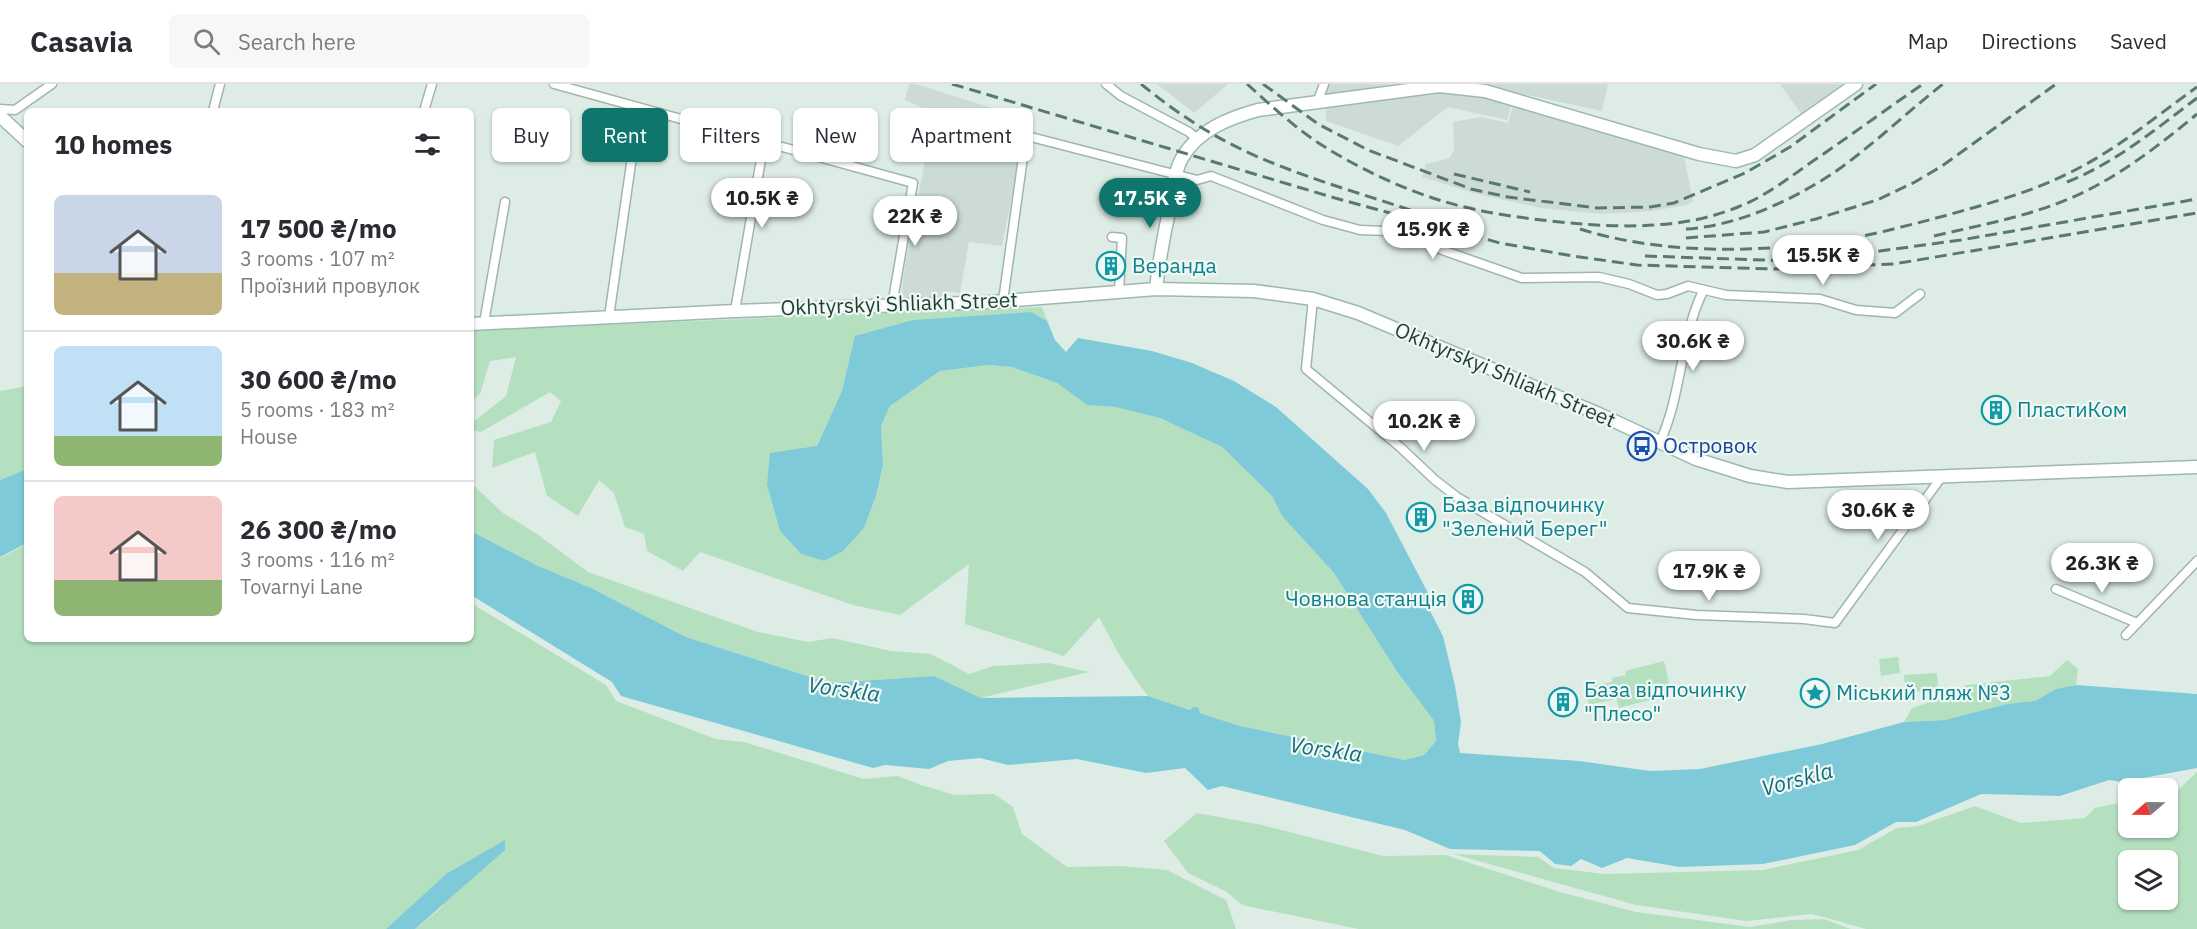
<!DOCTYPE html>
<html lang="en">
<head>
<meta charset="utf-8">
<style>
	body { margin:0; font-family:"IBM Plex Sans",sans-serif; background:#f7f7f7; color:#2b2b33; height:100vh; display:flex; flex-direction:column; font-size:22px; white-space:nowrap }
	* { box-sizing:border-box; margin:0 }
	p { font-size:20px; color:#7c7c81 }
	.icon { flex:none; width:33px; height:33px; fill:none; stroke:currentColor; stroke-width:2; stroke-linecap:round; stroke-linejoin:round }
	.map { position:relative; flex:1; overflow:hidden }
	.sheet { position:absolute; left:24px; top:24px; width:450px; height:534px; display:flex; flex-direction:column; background:#fff; border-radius:9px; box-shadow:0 2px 4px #0004 }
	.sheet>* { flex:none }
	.guide { position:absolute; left:492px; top:24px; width:570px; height:54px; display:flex; gap:12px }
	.needle { width:39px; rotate:250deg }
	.buttons { position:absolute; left:2118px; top:694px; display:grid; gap:12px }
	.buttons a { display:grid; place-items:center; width:60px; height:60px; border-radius:9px; background:#fff; box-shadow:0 2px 4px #0004; font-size:30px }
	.price { position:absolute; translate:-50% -51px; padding:0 14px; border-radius:21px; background:#fff; color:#222; font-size:20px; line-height:39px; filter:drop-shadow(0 2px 3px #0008) }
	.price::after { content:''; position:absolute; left:50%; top:36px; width:18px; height:14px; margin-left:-9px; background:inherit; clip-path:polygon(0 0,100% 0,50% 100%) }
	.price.selected { background:#0f766e; color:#fff }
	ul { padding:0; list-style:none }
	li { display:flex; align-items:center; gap:18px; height:150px; padding:0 30px }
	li+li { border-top:2px solid #e1e1e2 }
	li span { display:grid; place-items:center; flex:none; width:168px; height:120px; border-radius:9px; color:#555 }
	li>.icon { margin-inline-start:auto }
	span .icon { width:72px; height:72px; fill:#fffc; stroke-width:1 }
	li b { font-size:26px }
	h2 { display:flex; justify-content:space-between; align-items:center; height:72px; padding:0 30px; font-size:26px }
	.chip { padding:0 21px; border-radius:9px; background:#fff; box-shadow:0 2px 4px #0004; font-size:21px; line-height:54px }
	.chip.selected { background:#0f766e; color:#fff }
	header { display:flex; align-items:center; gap:36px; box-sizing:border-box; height:84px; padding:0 30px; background:#fff; border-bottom:2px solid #e1e1e2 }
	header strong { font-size:28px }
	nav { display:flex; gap:33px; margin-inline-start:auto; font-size:21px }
	.search { width:420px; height:54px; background:#f7f7f7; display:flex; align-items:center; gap:15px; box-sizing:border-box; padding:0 21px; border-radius:9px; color:#7c7c81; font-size:22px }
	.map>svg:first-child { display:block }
	.built { fill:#ccdcd4 }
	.green { fill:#b4e0c0; fill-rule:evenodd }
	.water { fill:#7fcad8 }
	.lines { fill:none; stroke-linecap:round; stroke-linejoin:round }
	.street-casing { stroke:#a1b4ad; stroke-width:11 }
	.secondary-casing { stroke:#9cb9ae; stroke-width:15 }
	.street { stroke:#fff; stroke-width:8 }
	.secondary { stroke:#fff; stroke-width:12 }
	.rail { stroke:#587970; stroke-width:3; stroke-dasharray:12 6; stroke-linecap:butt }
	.labels { text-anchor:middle; stroke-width:4.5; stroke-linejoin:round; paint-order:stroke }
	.culture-label { font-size:21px; fill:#0d838f; stroke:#eff8f3; text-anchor:start }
	.street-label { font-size:21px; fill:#1e3d35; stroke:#eff8f3 }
	.transit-label { font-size:21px; fill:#164399; stroke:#eff8f3; text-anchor:start }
	.water-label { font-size:22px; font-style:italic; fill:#126d7f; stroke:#eff8f3 }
</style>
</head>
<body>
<header>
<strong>Casavia</strong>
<div class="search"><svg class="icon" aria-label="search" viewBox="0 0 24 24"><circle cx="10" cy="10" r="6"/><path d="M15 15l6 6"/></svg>Search here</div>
<nav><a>Map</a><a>Directions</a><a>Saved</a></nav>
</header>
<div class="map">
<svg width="2197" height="845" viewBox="0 0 2197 845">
	<rect width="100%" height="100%" fill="#deece6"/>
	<g class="built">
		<polygon points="909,0 916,0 1027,35 1002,162 969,158 960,209 947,207 945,212 902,214 903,192 934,29 905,16"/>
		<polygon points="1157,0 1228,0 1194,29"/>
		<polygon points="1328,0 1391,0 1330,14 1325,7"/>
		<polygon points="1486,0 1608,0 1602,27 1485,2"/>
		<polygon points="1780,0 1842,0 1801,30"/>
		<polygon points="1441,7 1481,13 1511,22 1507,36 1448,23 1398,62 1326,37 1326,22"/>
		<polygon points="1513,22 1683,67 1693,117 1687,121 1651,127 1601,130 1541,124 1477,110 1422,93 1426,80 1450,74 1454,65 1453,38 1481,33 1508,39"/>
	</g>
	<g class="green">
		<polygon points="1042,223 1055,256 1047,237 856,252 842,307 817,362 767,401 780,447 801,470 824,477 864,444 876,412 883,381 881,342 890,322 940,287 988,281 1012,283 1057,299 1087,321 1115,323 1160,334 1222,363 1272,412 1282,432 1334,489 1398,589 1434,637 1436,657 1424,671 1405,676 1240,642 1148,612 1136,596 1117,567 1099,533 1064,572 965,540 969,480 900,531 853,521 700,468 683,487 647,467 644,450 625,443 614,409 599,396 578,432 547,412 535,368 492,384 494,356 551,338 561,317 550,308 481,348 471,346 471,340 506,312 516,273 490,277 480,310 471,318 471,246"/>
		<polygon points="27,302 27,385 0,396 0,307"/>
		<polygon points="471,399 503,429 537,450 588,488 758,548 808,558 832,554 891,567 931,570 969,590 993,582 1048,579 1089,588 981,614 934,592 829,599 686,553 591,504 536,481 471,447"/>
		<polygon points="27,460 27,555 471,555 471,519 606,601 616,617 716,655 744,658 864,695 898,692 921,701 955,711 994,710 1013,723 1022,750 1067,783 1121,782 1167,786 1226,816 1236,845 415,845 443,822 446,790 386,845 0,845 0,474"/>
		<polygon points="1898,573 1900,589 1881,592 1879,575"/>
		<polygon points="2067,576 2078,585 2076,601 2056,605 2035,617 2007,620 1945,636 1904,638 1912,624 1936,616 1966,601 2050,592"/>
		<polygon points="1664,577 1670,603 1667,604 1669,611 1619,624 1615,609 1616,615 1589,621 1585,603 1612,598 1612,594 1626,591 1625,587"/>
		<polygon points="1937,589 1938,607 1905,608 1904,591"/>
		<path d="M2197 688V845H1866L1812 830 1747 837 1636 821 1453 770 1538 773 1554 784 1605 790 1763 786 1858 766 1897 744 1918 742 1975 722 2021 739 2085 734 2095 724 2128 717V744H2168V710L2175 709ZM2128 777H2168V816H2128Z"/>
		<polygon points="1197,729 1262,741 1383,772 1445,771 1560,808 1636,828 1750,843 1792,836 1824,835 1851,845 1359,845 1242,821 1227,808 1188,789 1164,757"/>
	</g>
	<g class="water">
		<polygon points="1031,228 1047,237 1055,256 1066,268 1078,254 1152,267 1192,279 1234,297 1276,323 1368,405 1386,429 1428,509 1429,525 1443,552 1455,602 1461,638 1458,660 1460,669 1579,677 1650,687 1700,685 1822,660 1904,638 1945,636 2007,620 2035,617 2056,605 2076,601 2197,610 2197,684 2122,698 2109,696 2060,712 1981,710 1916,738 1896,738 1855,761 1763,780 1680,783 1627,774 1602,784 1581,775 1571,782 1555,780 1540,767 1450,765 1405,746 1222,702 1208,706 1185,684 1146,689 1077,675 1008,681 980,674 948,677 929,685 885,681 873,684 621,612 612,598 471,511 471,447 536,481 591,504 686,553 829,599 934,592 981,614 1148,612 1190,626 1193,623 1198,623 1200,629 1240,642 1405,676 1424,671 1436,657 1434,637 1398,589 1334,489 1282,432 1272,412 1222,363 1160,334 1115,323 1087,321 1057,299 1012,283 988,281 940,287 890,322 881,342 883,381 876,412 864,444 843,467 824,477 801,470 780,447 767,401 770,369 817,362 842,307 855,252 913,236"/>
		<polygon points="27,385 27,459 0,473 0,396"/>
		<polygon points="505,756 505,766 415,845 386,845 446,790"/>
	</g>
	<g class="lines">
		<g class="street-casing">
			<g id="street">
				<polyline points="554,0 913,99 892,222"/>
				<polyline points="1106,0 1121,12 1189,48 1197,55"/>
				<polyline points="1317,19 1324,0"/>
				<polyline points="0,25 15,26 52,0"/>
				<polyline points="213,27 220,0"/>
				<polyline points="424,27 432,0"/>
				<polyline points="1027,52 1197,96 1211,92 1323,136 1360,146 1414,148 1442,166 1522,194 1599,193 1629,200 1657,211 1667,210 1688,202 1726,211 1820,215 1856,226 1895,229 1920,210"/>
				<polyline points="1112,153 1122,154 1119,207"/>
				<polyline points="1313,215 1306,285 1400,363 1435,396 1457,413 1585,488 1628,524 1696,531 1804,535 1835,539 1943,391"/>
				<polyline points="1003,217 1025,59"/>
				<polyline points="735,227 764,58"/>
				<polyline points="609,233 639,24"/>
				<polyline points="484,239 505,118"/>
				<path d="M1660 358C1682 310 1680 255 1703 207"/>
				<polyline points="2056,505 2137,539"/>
				<polyline points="2126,551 2197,477"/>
			</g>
		</g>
		<g class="secondary-casing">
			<g id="secondary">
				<polyline points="0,32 27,57"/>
				<path d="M1156 205C1159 177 1164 150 1170 123 1173 107 1174 88 1182 74 1198 46 1229 34 1258 26L1439 2 1485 7 1699 70 1736 77 1755 71 1856 0"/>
				<polyline points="471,240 735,227 992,218 1156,205 1254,207 1313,215 1358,229 1599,330 1696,375 1750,392 1788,398 2197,383"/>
			</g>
		</g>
		<use href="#street" class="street"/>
		<use href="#secondary" class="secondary"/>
		<g class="rail">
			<polyline points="952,0 1335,114 1500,159 1573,172 1637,181 1772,185 1894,180 2197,129"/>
			<path d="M1141 0C1162 17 1185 34 1209 48 1273 86 1349 105 1419 129"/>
			<path d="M1247 0C1269 20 1292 41 1317 58 1354 82 1398 103 1439 116 1483 130 1536 136 1582 140 1634 144 1690 143 1738 123 1769 111 1792 91 1819 73 1854 49 1888 24 1923 0"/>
			<polyline points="1263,0 1318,40 1368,66 1471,105 1508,113 1597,124 1650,123 1674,119 1745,89 1790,63 1876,0"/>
			<polyline points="1454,90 1530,108"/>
			<path d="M2067 98C2115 79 2156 45 2197 14"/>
			<path d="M1580 145C1653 168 1739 169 1815 160 1858 155 1902 143 1944 132 1987 120 2029 109 2069 89 2115 67 2155 33 2197 3"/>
			<path d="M1686 145C1737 142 1790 117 1832 90 1871 63 1906 29 1943 0"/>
			<path d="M1934 152C1985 140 2037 131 2084 108 2125 88 2162 59 2197 30"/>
			<polyline points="1686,154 1764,148 1816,135 1877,116 1915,98 1942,82 2056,0"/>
			<polyline points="1645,172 1791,177 1850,171 1961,156 2197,115"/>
		</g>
	</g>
	<defs>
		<g id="building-ring" transform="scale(1.5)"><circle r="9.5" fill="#eff8f3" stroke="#0f9aa8" stroke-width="1.5"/><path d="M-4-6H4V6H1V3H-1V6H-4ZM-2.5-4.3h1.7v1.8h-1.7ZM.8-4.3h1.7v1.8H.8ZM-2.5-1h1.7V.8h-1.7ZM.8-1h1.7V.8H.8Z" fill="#0f9aa8"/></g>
		<g id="bus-ring" transform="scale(1.5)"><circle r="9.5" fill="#eff8f3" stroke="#1a4fb4" stroke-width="1.5"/><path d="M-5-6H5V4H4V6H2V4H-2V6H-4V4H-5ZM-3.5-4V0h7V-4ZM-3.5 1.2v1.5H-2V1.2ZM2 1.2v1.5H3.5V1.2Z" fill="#1a4fb4"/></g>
		<g id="sight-ring" transform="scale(1.5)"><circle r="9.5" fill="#eff8f3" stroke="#0f9aa8" stroke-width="1.5"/><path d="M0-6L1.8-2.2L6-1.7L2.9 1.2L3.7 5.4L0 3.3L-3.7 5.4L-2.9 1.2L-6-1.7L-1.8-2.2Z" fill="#0f9aa8"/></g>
	</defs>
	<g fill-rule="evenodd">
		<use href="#building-ring" x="1111" y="182"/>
		<use href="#building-ring" x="1996" y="326"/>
		<use href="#bus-ring" x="1642" y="362"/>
		<use href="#building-ring" x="1421" y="433"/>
		<use href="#building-ring" x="1468" y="515"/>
		<use href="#sight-ring" x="1815" y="609"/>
		<use href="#building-ring" x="1563" y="618"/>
	</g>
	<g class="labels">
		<g class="culture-label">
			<text x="1132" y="189">Веранда</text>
			<text x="2017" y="333">ПластиКом</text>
			<text x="1442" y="428">База відпочинку<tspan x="1442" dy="24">"Зелений Берег"</tspan></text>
			<text x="1447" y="522" text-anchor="end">Човнова станція</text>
			<text x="1584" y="613">База відпочинку<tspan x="1584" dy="24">"Плесо"</tspan></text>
			<text x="1836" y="616">Міський пляж №3</text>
		</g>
		<g class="street-label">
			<text transform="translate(899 220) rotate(-2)" y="7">Okhtyrskyi Shliakh Street</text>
			<text transform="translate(1505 291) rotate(23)" y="7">Okhtyrskyi Shliakh Street</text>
		</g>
		<g class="transit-label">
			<text x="1663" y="369">Островок</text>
		</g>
		<g class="water-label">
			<text transform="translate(844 605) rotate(8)" y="8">Vorskla</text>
			<text transform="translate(1326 665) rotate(8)" y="8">Vorskla</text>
			<text transform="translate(1797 695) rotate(-15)" y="8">Vorskla</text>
		</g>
	</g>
</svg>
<div class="buttons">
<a><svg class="needle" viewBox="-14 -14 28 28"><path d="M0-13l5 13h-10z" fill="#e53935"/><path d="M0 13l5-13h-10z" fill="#7c7c81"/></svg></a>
<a><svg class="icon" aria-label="layers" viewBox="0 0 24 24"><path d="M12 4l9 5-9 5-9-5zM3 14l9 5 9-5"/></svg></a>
</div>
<b class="price" style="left:762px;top:145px">10.5K ₴</b>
<b class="price selected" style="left:1150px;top:145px">17.5K ₴</b>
<b class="price" style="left:915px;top:163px">22K ₴</b>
<b class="price" style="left:1433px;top:176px">15.9K ₴</b>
<b class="price" style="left:1823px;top:202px">15.5K ₴</b>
<b class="price" style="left:1693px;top:288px">30.6K ₴</b>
<b class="price" style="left:1424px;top:368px">10.2K ₴</b>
<b class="price" style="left:1878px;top:457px">30.6K ₴</b>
<b class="price" style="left:2102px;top:510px">26.3K ₴</b>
<b class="price" style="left:1709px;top:518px">17.9K ₴</b>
<div class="guide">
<a class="chip">Buy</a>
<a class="chip selected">Rent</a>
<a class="chip">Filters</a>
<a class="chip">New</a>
<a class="chip">Apartment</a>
</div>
<section class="sheet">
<h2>10 homes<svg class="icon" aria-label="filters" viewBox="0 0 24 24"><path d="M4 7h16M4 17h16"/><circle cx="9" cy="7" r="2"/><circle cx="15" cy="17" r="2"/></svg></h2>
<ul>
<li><span style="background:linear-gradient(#c9d6e8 65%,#c2b280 0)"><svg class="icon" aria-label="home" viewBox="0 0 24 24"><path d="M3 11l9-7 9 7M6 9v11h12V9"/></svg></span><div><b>17 500 ₴/mo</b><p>3 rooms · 107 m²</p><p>Проїзний провулок</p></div></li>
<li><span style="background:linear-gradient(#bfe0f5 75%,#8fb573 0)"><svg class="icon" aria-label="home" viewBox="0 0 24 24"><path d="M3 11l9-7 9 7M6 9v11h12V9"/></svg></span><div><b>30 600 ₴/mo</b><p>5 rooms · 183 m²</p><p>House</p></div></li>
<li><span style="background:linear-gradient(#f6c9c9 70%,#8fb573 0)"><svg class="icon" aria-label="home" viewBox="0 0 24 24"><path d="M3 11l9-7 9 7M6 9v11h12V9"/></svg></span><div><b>26 300 ₴/mo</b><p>3 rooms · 116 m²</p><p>Tovarnyi Lane</p></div></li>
</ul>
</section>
</div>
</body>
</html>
